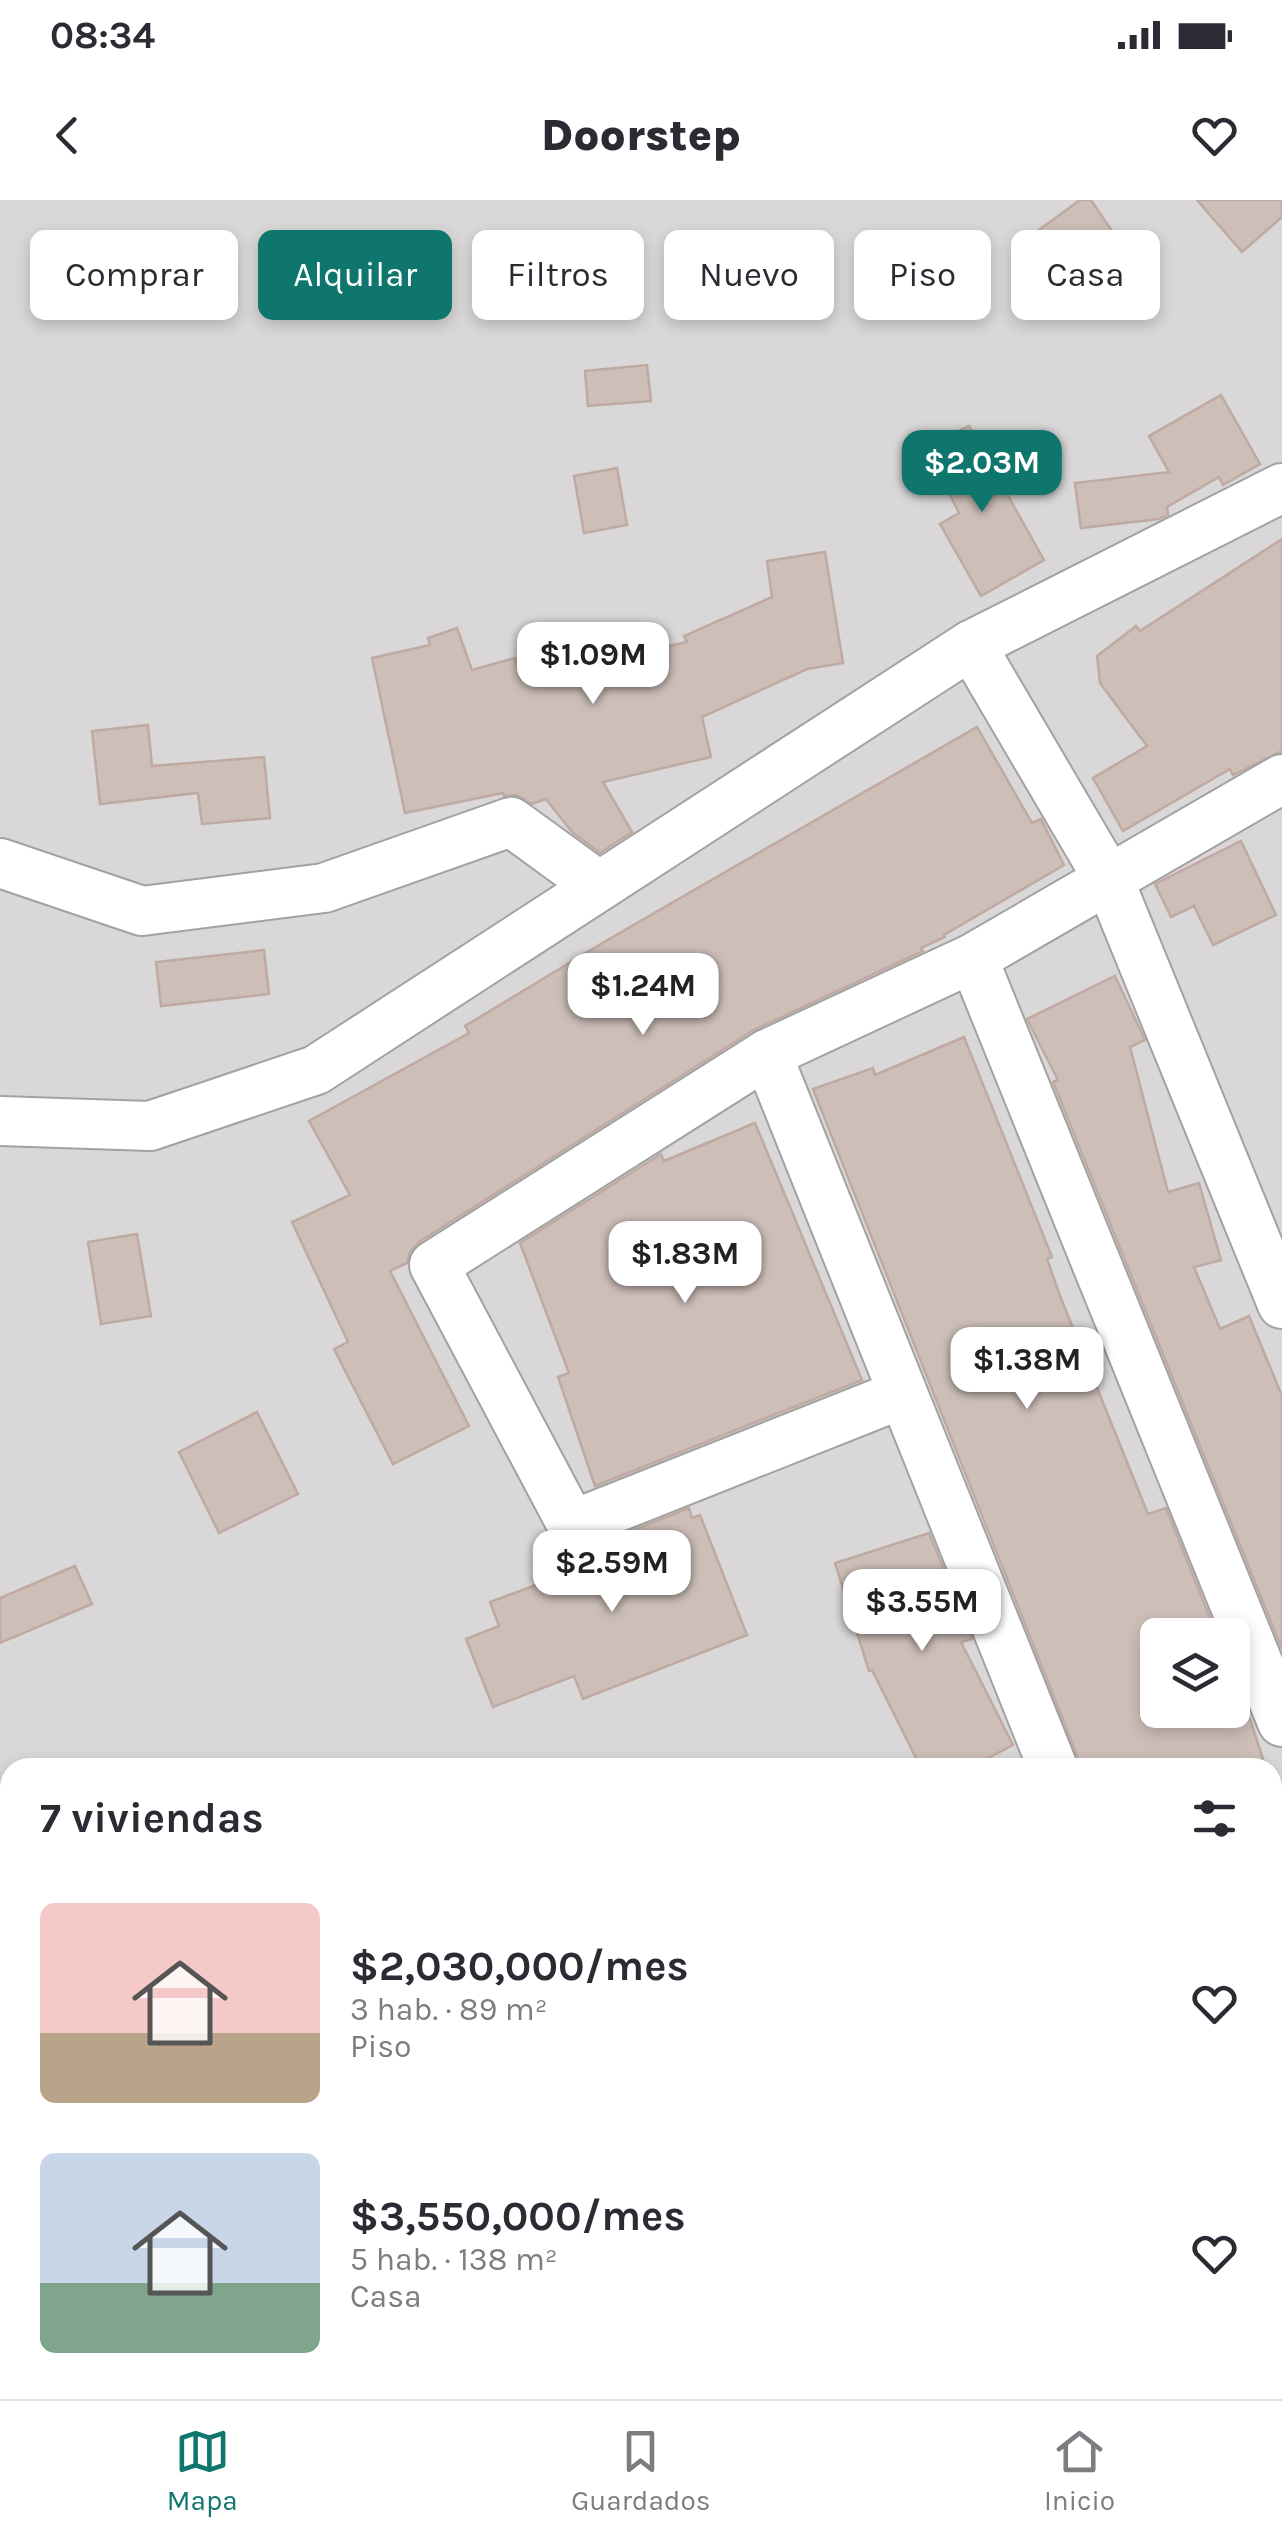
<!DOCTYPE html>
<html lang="es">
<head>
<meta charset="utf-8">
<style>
	body { margin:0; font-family:Karla,sans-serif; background:#f2f2f3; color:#2b2b33; height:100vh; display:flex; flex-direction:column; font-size:38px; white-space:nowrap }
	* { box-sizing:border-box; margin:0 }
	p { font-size:32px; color:#7c7c81 }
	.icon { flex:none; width:55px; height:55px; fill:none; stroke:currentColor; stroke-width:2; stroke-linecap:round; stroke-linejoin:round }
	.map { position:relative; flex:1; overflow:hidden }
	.details { position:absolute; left:0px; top:1558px; width:1282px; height:642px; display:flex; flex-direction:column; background:#fff; border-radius:30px 30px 0 0; box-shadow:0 5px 15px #0003 }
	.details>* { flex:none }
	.banner { position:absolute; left:30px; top:30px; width:1222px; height:90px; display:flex; gap:20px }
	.buttons { position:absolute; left:1140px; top:1418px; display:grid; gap:20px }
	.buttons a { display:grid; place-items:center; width:110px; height:110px; border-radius:15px; background:#fff; box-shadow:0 5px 15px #0003; font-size:50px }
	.price { position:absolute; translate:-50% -85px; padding:0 22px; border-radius:20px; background:#fff; color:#222; font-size:32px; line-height:65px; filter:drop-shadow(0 2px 5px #0008) }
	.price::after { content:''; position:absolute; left:50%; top:60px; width:30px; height:22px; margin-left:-15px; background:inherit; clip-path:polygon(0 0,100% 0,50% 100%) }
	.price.current { background:#0f766e; color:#fff }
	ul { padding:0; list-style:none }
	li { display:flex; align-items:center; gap:30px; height:250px; padding:0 40px }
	li span { display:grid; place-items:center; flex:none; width:280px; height:200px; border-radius:15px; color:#555 }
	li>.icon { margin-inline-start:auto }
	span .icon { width:120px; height:120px; fill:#fffc; stroke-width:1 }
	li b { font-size:42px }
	h2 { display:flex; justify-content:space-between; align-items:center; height:120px; padding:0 40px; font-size:42px }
	.tag { padding:0 35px; border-radius:15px; background:#fff; box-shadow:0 5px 15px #0003; font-size:35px; line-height:90px }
	.tag.current { background:#0f766e; color:#fff }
	.status { display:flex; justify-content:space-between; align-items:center; height:70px; padding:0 50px; background:#fff; direction:ltr }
	.status svg { height:28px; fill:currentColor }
	header { display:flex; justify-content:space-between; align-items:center; height:130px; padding:0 40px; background:#fff; font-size:45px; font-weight:800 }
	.tabs { display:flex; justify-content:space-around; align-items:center; height:140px; border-top:2px solid #e1e1e2; background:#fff; font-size:28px; color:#7c7c81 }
	.tabs a { display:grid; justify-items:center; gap:5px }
	.tabs .current { color:#0f766e }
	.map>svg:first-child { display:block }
	.residential { fill:#d9d7d8; fill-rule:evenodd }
	.building { fill:#cdbeb8; stroke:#bfaaa1; stroke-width:2.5 }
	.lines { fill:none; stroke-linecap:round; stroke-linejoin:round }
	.minor-casing { stroke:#a2a2a2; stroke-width:52 }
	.minor { stroke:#fff; stroke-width:48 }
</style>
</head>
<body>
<div class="status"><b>08:34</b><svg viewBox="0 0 49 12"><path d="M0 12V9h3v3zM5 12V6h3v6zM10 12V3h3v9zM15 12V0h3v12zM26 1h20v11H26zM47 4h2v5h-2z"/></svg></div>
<header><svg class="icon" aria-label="back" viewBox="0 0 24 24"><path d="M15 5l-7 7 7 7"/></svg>Doorstep<svg class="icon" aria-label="heart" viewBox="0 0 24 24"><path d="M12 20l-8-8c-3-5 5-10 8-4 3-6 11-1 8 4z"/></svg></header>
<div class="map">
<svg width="1282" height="2199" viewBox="0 0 1282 2199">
	<rect width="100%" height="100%" fill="#ede6df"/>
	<path class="residential" d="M0 0H1282V2199H0ZM1158 1435H1232V1510H1158ZM10 1568H1272V2190H10Z"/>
	<g class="building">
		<polygon points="1080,0 1091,0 1116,37 1061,76 1044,105 1017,89 1038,52 1028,38"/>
		<polygon points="1197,0 1282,0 1282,17 1242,52"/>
		<polygon points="756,36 762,72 718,80 711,43"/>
		<polygon points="647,165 651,201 588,206 585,171"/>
		<polygon points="1221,195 1260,264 1223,285 1219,277 1167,307 1168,315 1159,319 1081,328 1075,283 1169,272 1149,236"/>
		<polygon points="969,226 1044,360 981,396 940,324 959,313 926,247"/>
		<polygon points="617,268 627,325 584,333 574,276"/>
		<polygon points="1282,339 1282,551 1233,575 1230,569 1123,631 1093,578 1147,546 1100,483 1097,456 1136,426 1140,431"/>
		<polygon points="825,352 843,463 807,469 702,517 711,557 603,582 632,632 600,653 572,632 546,599 532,604 516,595 504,596 503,593 405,613 372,458 430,445 428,438 457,428 472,470 515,458 521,478 587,459 589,464 687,442 684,436 772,397 767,361"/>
		<polygon points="148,525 152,566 264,557 270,618 202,624 198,593 100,604 92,531"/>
		<polygon points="977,527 1032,623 1041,619 1064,665 944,735 945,737 921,748 923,751 752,831 419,1042 410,1052 407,1063 390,1071 469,1226 393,1264 334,1149 348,1142 292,1022 350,995 309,921 469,833 465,826 604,742"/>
		<polygon points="1241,641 1276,715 1213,745 1194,706 1171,717 1155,684"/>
		<polygon points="264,750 269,794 161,806 156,762"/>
		<polygon points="1115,776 1145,840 1130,847 1168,992 1199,983 1221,1060 1194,1067 1220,1129 1249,1116 1282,1196 1282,1449 1053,882 1058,880 1027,819"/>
		<polygon points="964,837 1052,1057 1047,1059 1060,1096 1148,1314 1166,1308 1217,1435 1158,1435 1158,1510 1247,1510 1266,1568 1082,1568 813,889 873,868 875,875"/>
		<polygon points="755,923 862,1180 595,1286 558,1177 569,1173 520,1043 661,954 664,961"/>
		<polygon points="137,1034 151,1116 101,1124 88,1042"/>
		<polygon points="257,1212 298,1294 219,1333 179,1252"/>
		<polygon points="689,1308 692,1318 700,1315 747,1435 583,1499 574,1476 493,1507 466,1439 499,1426 490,1402 539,1384 537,1379 615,1348 612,1339"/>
		<polygon points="929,1333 972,1439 961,1442 1013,1545 969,1568 921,1568 872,1470 869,1471 835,1363"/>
		<polygon points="75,1366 92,1404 0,1443 0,1398"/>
	</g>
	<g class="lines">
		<g class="minor-casing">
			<g id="minor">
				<polyline points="971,445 1109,680 1282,1104"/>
				<polyline points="0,663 142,711 324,688 511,622 599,686"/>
				<polyline points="973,758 1282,1522"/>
				<polyline points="767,854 1053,1568"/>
				<polyline points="0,921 150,926 316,870 971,445 1282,288"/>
				<polyline points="902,1194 572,1325 434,1065 767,854 973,758 1282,579"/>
				<polyline points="1272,1781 1282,1779"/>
				<polyline points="0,2140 10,2139"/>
			</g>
		</g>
		<use href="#minor" class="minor"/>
	</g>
</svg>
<div class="buttons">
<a><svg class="icon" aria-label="layers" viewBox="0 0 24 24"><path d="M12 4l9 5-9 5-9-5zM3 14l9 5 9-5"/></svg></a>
</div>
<b class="price current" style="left:982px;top:315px">$2.03M</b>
<b class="price" style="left:593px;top:507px">$1.09M</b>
<b class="price" style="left:643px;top:838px">$1.24M</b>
<b class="price" style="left:685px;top:1106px">$1.83M</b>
<b class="price" style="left:1027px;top:1212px">$1.38M</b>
<b class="price" style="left:612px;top:1415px">$2.59M</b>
<b class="price" style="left:922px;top:1454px">$3.55M</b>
<div class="banner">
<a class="tag">Comprar</a>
<a class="tag current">Alquilar</a>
<a class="tag">Filtros</a>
<a class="tag">Nuevo</a>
<a class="tag">Piso</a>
<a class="tag">Casa</a>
</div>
<section class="details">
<h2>7 viviendas<svg class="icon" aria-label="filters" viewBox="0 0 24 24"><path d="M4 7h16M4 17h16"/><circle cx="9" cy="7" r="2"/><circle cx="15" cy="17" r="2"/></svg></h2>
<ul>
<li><span style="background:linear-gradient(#f6c9c9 65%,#b9a48a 0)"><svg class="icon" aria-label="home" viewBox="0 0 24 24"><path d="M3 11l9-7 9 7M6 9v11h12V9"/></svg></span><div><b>$2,030,000/mes</b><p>3 hab. · 89 m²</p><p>Piso</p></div><svg class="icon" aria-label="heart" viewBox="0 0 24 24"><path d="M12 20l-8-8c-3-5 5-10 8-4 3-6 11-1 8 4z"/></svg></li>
<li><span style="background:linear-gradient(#c9d6e8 65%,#7fa58c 0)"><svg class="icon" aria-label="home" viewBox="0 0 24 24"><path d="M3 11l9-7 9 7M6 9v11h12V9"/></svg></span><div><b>$3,550,000/mes</b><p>5 hab. · 138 m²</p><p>Casa</p></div><svg class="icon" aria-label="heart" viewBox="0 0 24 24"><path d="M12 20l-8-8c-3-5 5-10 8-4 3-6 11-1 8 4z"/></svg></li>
</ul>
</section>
</div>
<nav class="tabs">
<a class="current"><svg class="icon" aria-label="map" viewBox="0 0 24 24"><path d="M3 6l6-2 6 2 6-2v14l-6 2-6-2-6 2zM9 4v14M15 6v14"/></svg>Mapa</a>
<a><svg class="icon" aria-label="saved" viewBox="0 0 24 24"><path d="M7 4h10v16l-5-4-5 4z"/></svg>Guardados</a>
<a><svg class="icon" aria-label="home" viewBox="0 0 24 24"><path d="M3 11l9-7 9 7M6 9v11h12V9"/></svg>Inicio</a>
</nav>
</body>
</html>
